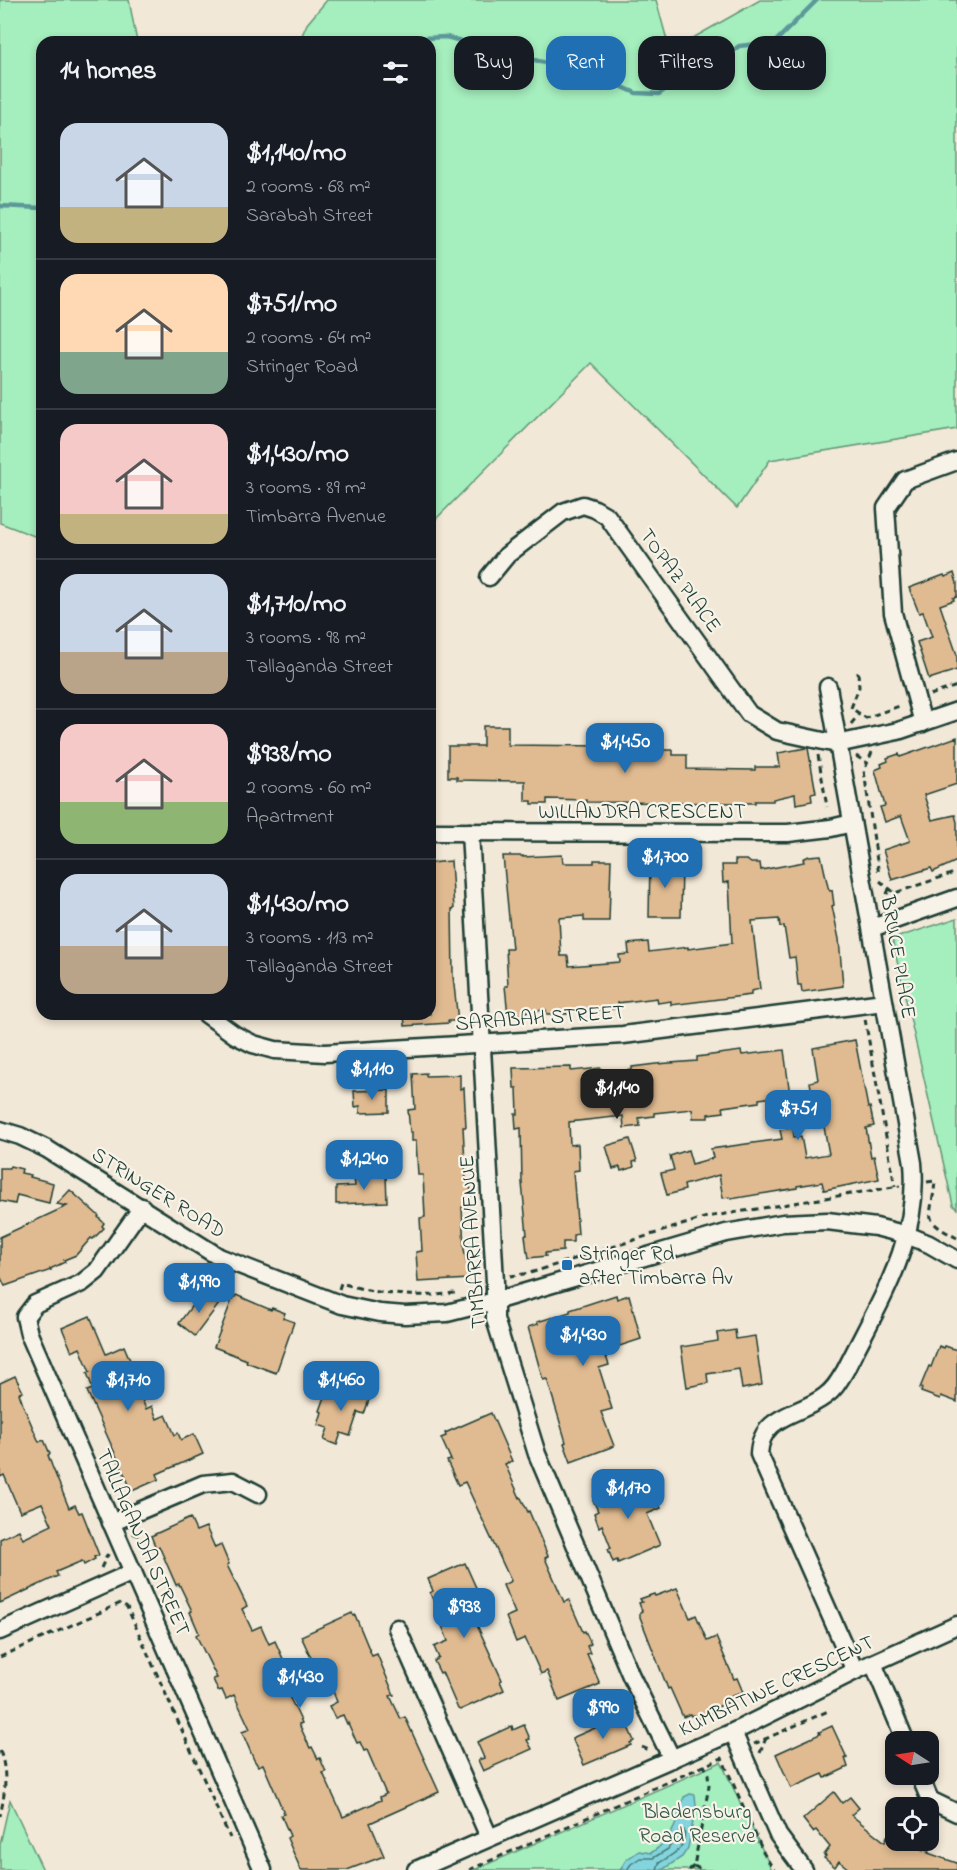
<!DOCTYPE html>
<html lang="en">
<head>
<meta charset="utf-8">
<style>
	body { margin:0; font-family:"Indie Flower",sans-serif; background:#20242c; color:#f1f3f6; height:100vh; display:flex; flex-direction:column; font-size:22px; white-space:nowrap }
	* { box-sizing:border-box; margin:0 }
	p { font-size:20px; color:#9ea1a6 }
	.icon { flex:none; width:33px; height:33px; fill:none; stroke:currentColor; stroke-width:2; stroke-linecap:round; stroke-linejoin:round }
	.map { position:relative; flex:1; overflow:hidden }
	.drawer { position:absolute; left:36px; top:36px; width:400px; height:984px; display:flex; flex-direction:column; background:#171b24; border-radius:18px; box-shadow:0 3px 9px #0003 }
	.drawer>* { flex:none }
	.top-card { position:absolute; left:454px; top:36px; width:412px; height:54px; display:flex; gap:12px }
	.needle { width:39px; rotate:282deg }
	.tools { position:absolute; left:885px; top:1731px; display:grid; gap:12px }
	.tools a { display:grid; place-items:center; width:54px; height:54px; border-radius:12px; background:#171b24; box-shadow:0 3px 9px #0003; font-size:30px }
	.price { position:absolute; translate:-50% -51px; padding:0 14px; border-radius:12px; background:#1f6fb2; color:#fff; font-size:20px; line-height:39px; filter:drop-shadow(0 2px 3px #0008) }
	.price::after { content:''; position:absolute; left:50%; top:36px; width:18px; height:14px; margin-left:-9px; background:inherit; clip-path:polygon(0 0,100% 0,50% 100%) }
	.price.selected { background:#222; color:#fff }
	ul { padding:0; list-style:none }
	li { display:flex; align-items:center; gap:18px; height:150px; padding:0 24px }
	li+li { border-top:2px solid #363941 }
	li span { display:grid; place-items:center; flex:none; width:168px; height:120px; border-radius:18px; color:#555 }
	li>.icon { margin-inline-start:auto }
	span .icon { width:72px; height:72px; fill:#fffc; stroke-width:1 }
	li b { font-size:26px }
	h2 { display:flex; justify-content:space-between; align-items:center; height:72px; padding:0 24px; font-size:26px }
	.chip { padding:0 21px; border-radius:18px; background:#171b24; box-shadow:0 3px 9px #0003; font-size:21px; line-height:54px }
	.chip.selected { background:#1f6fb2; color:#fff }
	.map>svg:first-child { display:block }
	.green { fill:#a5eebd; stroke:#629678; stroke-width:1.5 }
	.water { fill:#83d4dc; stroke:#5b9899; stroke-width:1.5 }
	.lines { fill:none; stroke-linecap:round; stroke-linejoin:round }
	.shore { stroke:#477977; stroke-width:1.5 }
	.stream { stroke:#5b9899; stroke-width:4.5 }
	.building { fill:#e0bb91; stroke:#1f3d34; stroke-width:1.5 }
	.minor-casing { stroke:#1f3d34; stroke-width:21 }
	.path { stroke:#1f3d34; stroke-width:3; stroke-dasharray:6 4.5; stroke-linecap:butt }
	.minor { stroke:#f7f3e8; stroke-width:16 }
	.poi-dot { fill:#1f6fb2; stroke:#f7f3e8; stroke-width:2 }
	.labels { text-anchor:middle; stroke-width:4.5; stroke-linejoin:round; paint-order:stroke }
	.street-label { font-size:21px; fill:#1f3d34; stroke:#f7f3e8 }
	.poi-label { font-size:21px; fill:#1f3d34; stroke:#f7f3e8; text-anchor:start }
	.park-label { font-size:21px; fill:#335849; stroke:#f7f3e8 }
</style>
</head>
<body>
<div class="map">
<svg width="957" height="1870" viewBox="0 0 957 1870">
	<rect width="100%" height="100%" fill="#f2e8d7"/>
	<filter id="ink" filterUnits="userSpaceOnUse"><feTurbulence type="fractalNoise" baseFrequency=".0167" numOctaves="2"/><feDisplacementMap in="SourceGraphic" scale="12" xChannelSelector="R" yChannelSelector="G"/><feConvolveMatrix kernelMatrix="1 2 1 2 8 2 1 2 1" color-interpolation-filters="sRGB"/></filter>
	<g filter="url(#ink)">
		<g class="green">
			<polygon points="0,0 129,0 137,42 42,42 42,539 0,523"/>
			<polygon points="327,0 656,0 670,51 760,0 957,0 957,429 770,460 737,508 591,363 431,524 430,42 299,42 307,24"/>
			<polygon points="957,918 957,1209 953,1205 892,939"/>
			<polygon points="721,1762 772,1870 474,1870"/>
			<polygon points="10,1800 43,1870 0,1870 0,1844"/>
		</g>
		<path class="water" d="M690 1794 695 1795 696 1806 688 1848 682 1857 662 1870H620L626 1860 639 1851 651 1853C674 1838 677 1822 684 1797Z"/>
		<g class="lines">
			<path class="shore" d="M627 1870 631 1864 640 1858H653L668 1849 680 1831 684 1830C688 1848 672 1855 659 1863L657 1870"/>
			<g class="stream">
				<polyline points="420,42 423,38 446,37 577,71 609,81 636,93 659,94 682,77 707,71 739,46 775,42 817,0"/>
				<polyline points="0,206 42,208"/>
			</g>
		</g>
		<g class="building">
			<polygon points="954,573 957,583 957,597 953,598 954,600 940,605 957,655 957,670 929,679 917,642 932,637 923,612 919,613 909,588 944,575 945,577"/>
			<polygon points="483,726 508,726 508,745 608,746 608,752 661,753 661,750 673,750 673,755 687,755 687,769 755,770 755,767 780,767 778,753 806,748 808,748 816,793 811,794 812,801 796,804 795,794 773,799 773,801 755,801 755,803 586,802 586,800 547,799 547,804 532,804 532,801 525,801 525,781 457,780 457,777 448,777 448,746 483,746"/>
			<polygon points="957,737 957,784 924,795 932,820 955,815 957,822 957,861 933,872 931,868 892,880 883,850 910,841 901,816 885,822 880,807 885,806 875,770 882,767 881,764 888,761 887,758 899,754 900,757"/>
			<polygon points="562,855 563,863 594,863 594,860 611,860 609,921 584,921 584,916 559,918 561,956 568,956 569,966 620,962 619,955 629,954 628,944 648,942 649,952 688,947 688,949 732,943 729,882 723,883 722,865 735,865 735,860 747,860 751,863 760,863 761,870 804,862 803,859 809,856 821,855 828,887 830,891 832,890 834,905 832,906 839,939 843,986 802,992 801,985 798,985 795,957 789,958 784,926 780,927 779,919 752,921 760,989 751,991 751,995 671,1005 671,1001 658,1003 657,998 618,1003 619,1008 607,1010 566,1011 567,1014 547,1014 546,1010 523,1012 523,1015 508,1015 505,986 508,986 506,949 512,949 503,856 523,856 523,857"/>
			<polygon points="655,858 668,858 668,864 682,864 681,917 649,917 650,860 655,861"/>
			<polygon points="451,861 454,909 452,909 453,976 458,1021 448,1021 449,1023 405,1026 404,1014 430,1014 430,863"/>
			<polygon points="855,1040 868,1108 870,1107 874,1126 866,1128 871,1157 874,1156 879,1179 824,1190 822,1182 797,1186 797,1188 731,1199 730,1197 723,1198 719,1175 684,1185 685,1190 667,1195 661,1173 674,1170 670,1156 688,1150 692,1164 713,1158 711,1149 782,1139 780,1130 793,1128 794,1137 801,1136 805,1158 829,1154 821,1111 815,1112 810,1082 818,1080 813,1048"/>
			<polygon points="784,1050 790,1095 759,1099 759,1102 723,1107 724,1112 708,1114 708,1118 693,1118 692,1109 654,1113 654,1116 639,1118 640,1126 624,1128 623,1116 569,1122 570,1145 578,1144 579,1170 573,1171 578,1234 573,1235 573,1242 563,1242 563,1251 545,1253 546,1256 529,1258 528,1252 527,1252 525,1235 527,1235 522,1183 521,1128 516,1129 515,1114 518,1114 517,1088 514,1088 513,1068 571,1067 571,1071 601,1068 602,1073 632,1070 632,1067 656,1064 697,1061 697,1057 741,1051 742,1055"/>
			<polygon points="426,1073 426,1076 460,1075 460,1089 464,1088 466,1127 463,1127 466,1181 470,1180 471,1196 466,1196 466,1207 462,1207 464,1249 466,1261 468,1261 469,1279 418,1282 416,1252 422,1251 420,1218 425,1217 423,1175 418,1175 416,1141 412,1141 412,1132 410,1132 408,1110 415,1109 413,1074"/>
			<polygon points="389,1090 389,1112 360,1113 360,1106 355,1107 354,1091"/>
			<polygon points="630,1139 637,1161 633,1162 634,1167 621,1171 620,1167 613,1169 606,1146"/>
			<polygon points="10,1166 22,1169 21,1173 31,1175 30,1177 53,1183 49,1203 17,1195 15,1204 0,1201 0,1168 9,1168"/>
			<polygon points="386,1175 387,1202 336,1204 336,1187 355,1186 354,1177"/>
			<polygon points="70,1190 99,1216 98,1217 104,1223 102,1226 104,1228 93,1239 91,1238 76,1255 64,1260 65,1262 50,1269 51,1270 5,1286 0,1276 0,1237 67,1206 57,1204"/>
			<polygon points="202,1292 219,1304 195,1336 179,1323"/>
			<polygon points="236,1295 271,1310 272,1308 285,1313 283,1318 294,1322 276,1373 246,1362 247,1360 214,1347 233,1297 235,1297"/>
			<polygon points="616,1295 617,1299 629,1295 641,1339 604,1351 609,1365 599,1368 612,1409 601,1412 614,1446 571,1462 564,1443 566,1442 547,1379 543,1380 528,1327 538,1324 537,1322 570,1312 570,1310"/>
			<polygon points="90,1316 106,1354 124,1346 133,1367 129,1369 146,1409 152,1406 157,1419 166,1415 175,1435 178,1433 181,1440 194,1434 203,1454 157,1474 159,1479 132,1491 87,1391 93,1389 87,1373 90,1372 80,1348 72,1352 62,1328"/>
			<polygon points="735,1330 736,1339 755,1336 762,1385 742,1389 739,1369 707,1374 708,1383 687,1387 681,1347 718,1341 717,1333"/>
			<polygon points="939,1346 944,1348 945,1346 957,1350 957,1402 941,1396 940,1399 921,1392 922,1388 920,1388 929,1366 931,1367"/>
			<polygon points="15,1376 23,1392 19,1393 23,1405 39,1442 44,1440 50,1454 48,1455 52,1466 69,1508 75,1505 79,1513 82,1512 99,1555 94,1557 95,1559 84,1565 82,1561 56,1572 58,1576 0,1603 0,1539 19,1530 23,1539 52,1525 42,1503 20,1512 4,1475 0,1477 0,1383"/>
			<polygon points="330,1383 370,1397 364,1414 358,1412 350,1436 341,1433 337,1445 324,1440 328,1428 318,1425 322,1412 320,1411"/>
			<polygon points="491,1413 512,1461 505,1464 520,1498 521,1498 528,1512 529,1511 548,1556 545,1558 564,1602 569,1600 583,1632 585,1631 591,1644 587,1646 590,1653 587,1654 600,1684 559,1701 547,1671 541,1674 525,1638 516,1642 506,1617 515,1613 503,1585 511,1581 465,1482 458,1485 447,1461 451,1460 441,1438 446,1436 445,1433"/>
			<polygon points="646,1477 661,1508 647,1514 660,1545 618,1563 617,1560 613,1562 608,1549 611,1548 602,1525 599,1527 594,1513 598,1511 593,1500"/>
			<polygon points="190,1518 196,1531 206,1527 215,1548 221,1545 229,1564 227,1565 247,1606 242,1609 252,1630 261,1626 269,1644 275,1641 288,1670 278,1675 295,1708 302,1723 299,1724 310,1748 312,1747 318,1759 320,1758 326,1772 323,1773 343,1817 381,1800 380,1797 386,1794 367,1750 364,1751 360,1742 357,1743 348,1723 347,1724 343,1715 335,1718 329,1706 337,1702 334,1694 318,1659 313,1662 301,1636 352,1613 353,1616 355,1615 372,1656 377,1654 382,1666 394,1695 390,1696 401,1719 405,1717 439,1792 370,1823 384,1856 347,1870 301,1870 287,1838 290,1836 281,1815 284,1813 263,1764 258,1766 254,1760 242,1732 250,1729 234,1695 226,1699 222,1690 218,1691 213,1679 217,1678 196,1635 199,1633 190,1612 192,1611 179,1584 176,1585 159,1546 156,1548 151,1536"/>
			<polygon points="465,1563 490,1619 477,1625 502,1680 500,1681 504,1690 460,1710 458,1709 442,1672 440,1673 434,1661 439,1658 434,1647 448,1641 438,1615 438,1611 430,1593 433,1591 428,1579"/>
			<polygon points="677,1588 690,1618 696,1615 707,1641 716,1637 734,1679 737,1678 743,1692 732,1696 734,1700 715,1708 716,1711 696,1720 694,1715 691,1716 690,1714 683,1717 670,1688 668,1689 640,1617 640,1612 642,1611 639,1603 642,1602 640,1599 654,1594 655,1596"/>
			<polygon points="618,1715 623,1727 627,1725 634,1741 630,1743 631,1745 584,1765 572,1738 604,1724 603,1721"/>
			<polygon points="524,1725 530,1739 527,1740 532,1749 483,1771 478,1760 484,1758 477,1742 512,1726 513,1730"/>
			<polygon points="832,1726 847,1758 845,1758 848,1767 825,1778 823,1774 791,1788 776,1754 820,1734 819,1732"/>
			<polygon points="834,1792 842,1803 850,1797 859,1808 851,1815 885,1842 887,1836 901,1841 929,1852 928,1853 957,1863 957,1870 850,1870 839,1861 835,1867 824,1858 826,1856 824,1855 830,1847 816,1830 813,1832 803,1819"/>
		</g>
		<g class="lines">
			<g class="minor-casing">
				<g id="minor">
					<polyline points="489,577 507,555 563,512 583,505 595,509 607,516 749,714 777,731 837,744 898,731 957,711"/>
					<path d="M828 687 913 1163C920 1242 879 1302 845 1371 839 1381 834 1390 825 1396 799 1416 761 1414 759 1454L855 1671"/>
					<polyline points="923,723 893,613 886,508 905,480 957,461"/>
					<polyline points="430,832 788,833 831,828 852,823"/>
					<polyline points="470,832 495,1282 495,1319 537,1454 631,1676 672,1759"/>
					<polyline points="872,928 957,898"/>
					<polyline points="206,1014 235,1035 253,1044 275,1050 325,1053 623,1035 884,1002"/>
					<polyline points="0,1130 20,1136 47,1149 219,1257 342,1305 380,1313 405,1315 447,1313 495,1301 726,1233 783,1223 827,1221 876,1227 907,1235 929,1244 957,1260"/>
					<polyline points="142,1207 97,1271 82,1283 35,1304 25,1317 29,1334 263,1870"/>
					<polyline points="111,1523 203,1484 233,1481 258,1494"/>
					<polyline points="397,1628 489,1837"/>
					<polyline points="0,1631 133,1572"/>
					<polyline points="873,1663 906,1742"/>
					<polyline points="733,1732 778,1835 804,1870"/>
					<polyline points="919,1774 930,1800 957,1813"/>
					<polyline points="416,1870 733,1732 855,1671 957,1625"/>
				</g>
			</g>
			<g class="path">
				<polyline points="858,672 859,687 851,708 866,718 902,705"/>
				<polyline points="930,695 957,686"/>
				<polyline points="851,724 859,714"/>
				<polyline points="872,752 864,771 879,875"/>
				<polyline points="818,755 827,807"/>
				<polyline points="856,756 867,763"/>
				<polyline points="880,881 895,893 957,872"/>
				<polyline points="883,904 889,889"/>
				<polyline points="865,1019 895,1187"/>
				<path d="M927 1182 935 1181C932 1219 919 1218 957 1238"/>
				<polyline points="510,1276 530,1273 707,1217 900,1186"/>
				<path d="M339 1289 341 1283C379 1295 415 1298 455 1293"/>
				<polyline points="119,1503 124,1494"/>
				<polyline points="133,1533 140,1536"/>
				<polyline points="101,1568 107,1555 110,1557"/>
				<polyline points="0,1657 121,1603 127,1607 230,1838"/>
				<polyline points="754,1744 828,1711"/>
				<polyline points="642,1747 651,1751"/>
				<path d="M0 1751C8 1773 5 1794 0 1816"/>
				<polyline points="760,1753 766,1738"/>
				<polyline points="694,1866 702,1870"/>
				<polyline points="469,1870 722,1758 764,1854 774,1870"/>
				<polyline points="689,1870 694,1866 709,1786 708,1774 704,1765"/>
				<polyline points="752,1870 757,1870"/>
			</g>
			<use href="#minor" class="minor"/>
		</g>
	</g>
	<rect class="poi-dot" x="561" y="1259" width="12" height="12" rx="3"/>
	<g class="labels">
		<g class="street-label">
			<text transform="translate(681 580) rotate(54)" y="7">TOPAZ PLACE</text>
			<text x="642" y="818">WILLANDRA CRESCENT</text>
			<text transform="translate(899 957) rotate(80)" y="7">BRUCE PLACE</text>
			<text transform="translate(540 1017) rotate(-4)" y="7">SARABAH STREET</text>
			<text transform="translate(159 1192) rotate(32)" y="7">STRINGER ROAD</text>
			<text transform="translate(472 1242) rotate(-94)" y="7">TIMBARRA AVENUE</text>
			<text transform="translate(144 1542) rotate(66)" y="7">TALLAGANDA STREET</text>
			<text transform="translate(776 1685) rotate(-25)" y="7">KUMBATINE CRESCENT</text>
		</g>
		<g class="poi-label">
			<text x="579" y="1260">Stringer Rd<tspan x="579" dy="24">after Timbarra Av</tspan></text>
		</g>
		<g class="park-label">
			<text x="697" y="1818">Bladensburg<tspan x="697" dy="24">Road Reserve</tspan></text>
		</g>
	</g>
</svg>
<div class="tools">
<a><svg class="needle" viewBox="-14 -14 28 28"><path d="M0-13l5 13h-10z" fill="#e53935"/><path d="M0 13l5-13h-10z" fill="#9ea1a6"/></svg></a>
<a><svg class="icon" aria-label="locate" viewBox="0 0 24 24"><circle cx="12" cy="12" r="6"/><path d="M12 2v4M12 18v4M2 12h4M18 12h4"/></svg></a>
</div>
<b class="price" style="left:625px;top:774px">$1,450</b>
<b class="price" style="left:665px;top:889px">$1,700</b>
<b class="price" style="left:372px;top:1101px">$1,110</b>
<b class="price selected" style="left:617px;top:1120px">$1,140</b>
<b class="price" style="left:798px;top:1141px">$751</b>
<b class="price" style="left:364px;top:1191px">$1,240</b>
<b class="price" style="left:199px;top:1314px">$1,990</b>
<b class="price" style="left:583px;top:1367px">$1,430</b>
<b class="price" style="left:128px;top:1412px">$1,710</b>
<b class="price" style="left:341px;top:1412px">$1,460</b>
<b class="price" style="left:628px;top:1520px">$1,170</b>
<b class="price" style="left:464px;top:1639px">$938</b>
<b class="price" style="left:300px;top:1709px">$1,430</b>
<b class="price" style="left:603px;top:1740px">$990</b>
<div class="top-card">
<a class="chip">Buy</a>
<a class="chip selected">Rent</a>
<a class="chip">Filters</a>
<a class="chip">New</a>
</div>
<section class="drawer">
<h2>14 homes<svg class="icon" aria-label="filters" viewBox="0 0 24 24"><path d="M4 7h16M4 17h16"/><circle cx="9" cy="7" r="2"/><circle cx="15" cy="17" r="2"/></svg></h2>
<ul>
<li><span style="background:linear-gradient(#c9d6e8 70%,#c2b280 0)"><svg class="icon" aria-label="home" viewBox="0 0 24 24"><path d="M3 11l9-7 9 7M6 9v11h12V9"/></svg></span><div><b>$1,140/mo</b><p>2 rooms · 68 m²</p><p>Sarabah Street</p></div></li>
<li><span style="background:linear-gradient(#ffd9b3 65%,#7fa58c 0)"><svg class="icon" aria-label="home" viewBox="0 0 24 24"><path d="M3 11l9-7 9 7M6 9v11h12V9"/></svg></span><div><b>$751/mo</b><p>2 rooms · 64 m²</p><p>Stringer Road</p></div></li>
<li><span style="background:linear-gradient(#f6c9c9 75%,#c2b280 0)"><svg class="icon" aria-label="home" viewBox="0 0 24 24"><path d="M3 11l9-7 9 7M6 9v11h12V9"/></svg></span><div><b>$1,430/mo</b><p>3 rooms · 89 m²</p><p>Timbarra Avenue</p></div></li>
<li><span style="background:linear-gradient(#c9d6e8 65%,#b9a48a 0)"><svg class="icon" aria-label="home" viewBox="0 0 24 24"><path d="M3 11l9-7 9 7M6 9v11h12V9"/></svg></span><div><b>$1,710/mo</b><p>3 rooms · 98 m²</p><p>Tallaganda Street</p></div></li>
<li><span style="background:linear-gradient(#f6c9c9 65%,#8fb573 0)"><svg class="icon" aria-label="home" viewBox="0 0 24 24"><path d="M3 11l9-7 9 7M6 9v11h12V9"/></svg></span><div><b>$938/mo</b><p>2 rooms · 60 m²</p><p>Apartment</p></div></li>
<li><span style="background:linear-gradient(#c9d6e8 60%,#b9a48a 0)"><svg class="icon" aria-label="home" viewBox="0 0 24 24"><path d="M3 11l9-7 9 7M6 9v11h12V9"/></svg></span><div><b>$1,430/mo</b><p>3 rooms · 113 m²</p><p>Tallaganda Street</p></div></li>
</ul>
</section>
</div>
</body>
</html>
